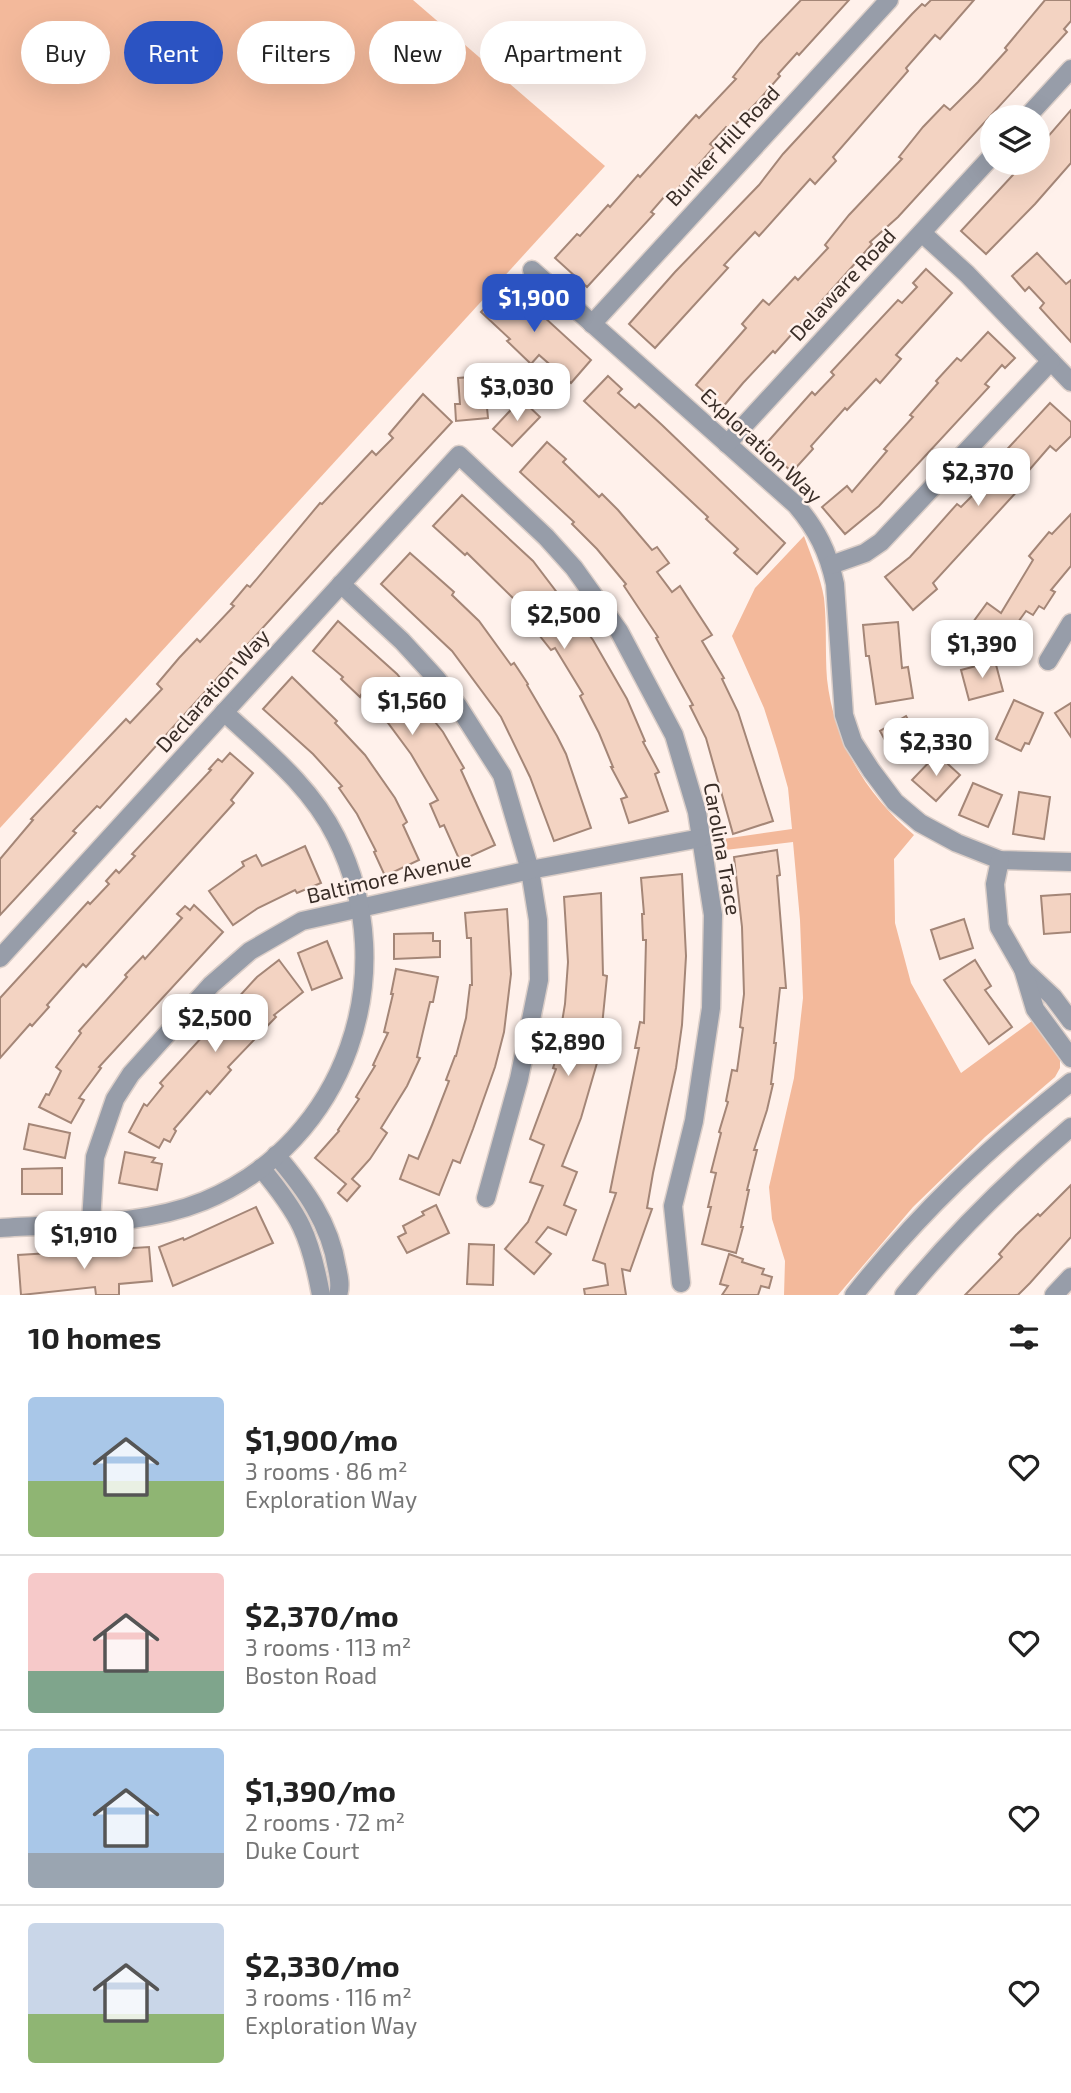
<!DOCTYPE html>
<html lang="en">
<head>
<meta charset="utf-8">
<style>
	body { margin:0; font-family:"Exo 2",sans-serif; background:#f2f2f2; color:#222; height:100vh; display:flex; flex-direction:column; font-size:26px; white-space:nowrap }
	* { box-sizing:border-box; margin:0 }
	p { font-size:23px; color:#767676 }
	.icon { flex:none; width:38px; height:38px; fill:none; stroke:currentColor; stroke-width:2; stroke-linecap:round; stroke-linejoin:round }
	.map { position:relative; height:1295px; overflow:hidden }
	.details { display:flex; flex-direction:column; background:#fff; flex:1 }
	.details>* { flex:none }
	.hud { position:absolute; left:21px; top:21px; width:700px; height:63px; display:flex; gap:14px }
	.fabs { position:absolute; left:980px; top:105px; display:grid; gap:14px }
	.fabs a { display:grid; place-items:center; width:70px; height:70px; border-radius:50%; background:#fff; box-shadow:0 7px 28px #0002; font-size:35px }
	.price { position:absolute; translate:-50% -60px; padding:0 16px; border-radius:14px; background:#fff; color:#222; font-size:23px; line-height:46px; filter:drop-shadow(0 2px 4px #0008) }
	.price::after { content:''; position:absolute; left:50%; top:42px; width:21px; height:16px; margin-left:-10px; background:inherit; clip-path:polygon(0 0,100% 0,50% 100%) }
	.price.active { background:#2b53c2; color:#fff }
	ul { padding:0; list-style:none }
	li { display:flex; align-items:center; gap:21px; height:175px; padding:0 28px }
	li+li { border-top:2px solid #e0e0e0 }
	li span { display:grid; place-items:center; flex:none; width:196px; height:140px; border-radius:7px; color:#555 }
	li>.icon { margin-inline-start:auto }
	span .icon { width:84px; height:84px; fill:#fffc; stroke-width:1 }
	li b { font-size:30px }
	h2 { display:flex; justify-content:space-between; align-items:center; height:84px; padding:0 28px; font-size:30px }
	.chip { padding:0 24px; border-radius:32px; background:#fff; box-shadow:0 7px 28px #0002; font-size:24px; line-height:63px }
	.chip.active { background:#2b53c2; color:#fff }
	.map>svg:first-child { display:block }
	.green { fill:#f3b99b }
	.building { fill:#f3d3c2; stroke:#a48677; stroke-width:2 }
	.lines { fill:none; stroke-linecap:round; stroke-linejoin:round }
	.minor-casing { stroke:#dbcec8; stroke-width:21 }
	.minor { stroke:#979da9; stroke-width:18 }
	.labels { text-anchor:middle; stroke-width:5; stroke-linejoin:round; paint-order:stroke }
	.street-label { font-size:21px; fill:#392d27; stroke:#fff1eb }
</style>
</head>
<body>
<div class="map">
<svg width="1071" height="1295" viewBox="0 0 1071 1295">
	<rect width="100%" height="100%" fill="#fff1eb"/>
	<g class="green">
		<polygon points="0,0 413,0 605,166 0,828"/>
		<path d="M804 536C811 556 821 578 824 598 827 625 825 652 827 679 834 742 866 794 914 835L894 859 895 923 911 983 961 1073 1032 1021 1060 1060V1068L1055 1077 985 1137 913 1207 838 1295H784L785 1261 772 1219 769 1187 794 1078 803 998 800 920 793 842 725 850 723 839 792 829 788 788 777 749 764 708 732 636 755 588Z"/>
	</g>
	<g class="building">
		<polygon points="801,0 849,0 799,55 797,53 778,74 780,76 759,100 730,130 726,127 710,144 714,147 674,193 670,190 651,212 654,214 587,287 555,258 577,234 580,236 608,205 610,207 638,175 640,177 696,115 699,118 736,79 733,77 760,43"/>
		<polygon points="931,0 974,0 940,39 935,35 906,68 908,71 833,157 836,161 815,184 810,179 759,236 755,232 724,265 728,268 655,348 629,324 675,272 759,185 783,154 912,14 922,4 925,6"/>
		<polygon points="1045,0 1071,0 1071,21 1064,29 1067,32 898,217 870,242 872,244 851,268 775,353 773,351 743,383 722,408 696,385 746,328 742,324 763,300 769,305 795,277 798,280 828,248 825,245 849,215 902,159 899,157 923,127 944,105 950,110 978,82 1007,50 1005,48"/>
		<polygon points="1071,110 1071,163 1035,204 986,254 961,231 1024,163 1038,163 1038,148"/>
		<polygon points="1037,253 1066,284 1071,280 1071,342 1040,308 1044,303 1029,287 1025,291 1012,276"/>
		<polygon points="926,269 952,293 896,355 901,359 880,383 876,379 847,410 845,408 811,446 813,449 792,472 764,446 812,392 815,395 834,375 831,372 898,300 902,303 917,287 913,283"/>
		<polygon points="508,284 591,360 571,383 539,355 531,364 507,341 510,339 481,312"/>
		<polygon points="988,332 1015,358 1005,368 1002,365 985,384 989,387 879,506 845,534 822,507 847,486 852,492 887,451 884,449 913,417 910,415 938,383 936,381 957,358 961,361"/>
		<polygon points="484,376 488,418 456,421 455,404 460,404 458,378"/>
		<polygon points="608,376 622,389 618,393 635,408 639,404 662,425 785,543 757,574 734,553 738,549 706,519 708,517 584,401"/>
		<polygon points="423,394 452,422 333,550 100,808 97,806 73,831 76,833 0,915 0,859 33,820 31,819 126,719 130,723 162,689 157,684 179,658 197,639 200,642 234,606 231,604 247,585 250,587 320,503 322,504 372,451 376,455 393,438 389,434"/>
		<polygon points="521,399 540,417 512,446 493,429"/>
		<polygon points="1050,403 1071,422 1071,436 1056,451 1050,446 1017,484 1021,487 933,583 937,589 913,610 885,577 910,557 957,504 961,507 978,490 973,486"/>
		<polygon points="547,442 566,459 563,462 599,497 602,494 618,510 652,550 657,547 669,563 657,572 672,592 680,586 712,635 702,641 724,678 722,679 738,712 773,821 733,834 706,738 690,706 693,705 656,638 658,637 624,586 626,584 597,549 572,524 574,522 520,472"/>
		<polygon points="462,495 533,561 593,640 627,699 645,741 643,742 659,772 655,774 668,811 629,823 621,799 627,797 611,767 613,767 599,733 580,696 583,694 555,648 551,650 513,602 515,600 467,553 465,555 433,526"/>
		<polygon points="1071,514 1071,566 1051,590 1055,592 1044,609 1039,606 1033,615 1026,611 1008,636 1006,634 996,648 968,629 987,603 1001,613 1033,560 1029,556 1049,532 1052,534"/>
		<polygon points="410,553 454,592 452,595 479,621 511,665 514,663 528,684 527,685 557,736 566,754 591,828 554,841 530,777 501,717 452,651 381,584"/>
		<polygon points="338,621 397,674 443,732 464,768 461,770 495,845 460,861 444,825 440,827 430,804 438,800 411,754 388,723 361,695 360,697 341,679 343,677 313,651"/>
		<polygon points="898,622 902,668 908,667 913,698 876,704 869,656 866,656 863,625"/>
		<polygon points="995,661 1003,691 969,700 961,670"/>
		<polygon points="292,677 337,721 335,723 365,755 395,798 407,822 403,825 419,860 385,876 374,852 376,851 357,814 339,788 342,786 313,754 263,709"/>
		<polygon points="1014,700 1043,713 1029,744 1025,743 1021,751 996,739"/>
		<polygon points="1071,703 1071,737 1055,713"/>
		<polygon points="906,716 922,744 895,759 880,731"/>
		<polygon points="230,753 253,773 231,800 234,803 86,967 83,964 47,1005 49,1007 32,1026 30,1024 0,1058 0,998 88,902 90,904 109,884 106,881 116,870 119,873 135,856 132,854 211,770 209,769 218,759 222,762"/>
		<polygon points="935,756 939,756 960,775 936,801 912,780"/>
		<polygon points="973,783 1002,795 988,827 959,815"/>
		<polygon points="1019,792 1050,797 1044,839 1013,834"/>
		<polygon points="305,846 321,883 297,893 295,890 258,908 233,925 209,891 244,866 242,862 256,855 262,866"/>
		<polygon points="777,850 780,875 777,876 786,988 780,988 774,1043 776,1043 771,1084 773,1084 767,1110 754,1150 757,1150 747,1190 749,1190 741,1227 743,1227 736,1253 702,1244 711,1207 708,1207 716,1173 711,1172 721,1133 719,1132 728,1102 726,1101 732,1070 737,1071 743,1028 740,1027 744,994 742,927 734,857"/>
		<polygon points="682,874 686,956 682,1025 676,1068 653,1173 647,1208 652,1209 630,1271 622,1269 626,1295 585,1295 584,1289 608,1285 605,1264 593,1260 616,1193 610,1192 639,1048 635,1048 640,1022 644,1023 646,940 643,940 642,914 644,914 641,878"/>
		<polygon points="601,893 603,975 607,976 599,1056 581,1118 562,1166 577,1172 564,1205 576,1210 566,1235 548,1227 536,1242 551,1254 534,1274 505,1249 528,1222 543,1186 530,1182 544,1145 530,1139 556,1069 553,1068 564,1035 560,1034 565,1004 568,962 564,897"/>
		<polygon points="1071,894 1071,932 1044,934 1041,896"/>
		<polygon points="194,905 223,932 99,1067 101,1068 79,1098 84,1100 71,1123 39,1107 46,1094 49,1095 61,1071 56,1067 81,1033 79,1031 127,977 125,975 143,956 145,959 182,918 177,914 185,906 190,910"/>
		<polygon points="507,909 511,974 504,1032 495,1067 473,1129 460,1163 453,1160 439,1195 400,1179 409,1155 418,1159 432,1125 449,1081 446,1080 455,1056 456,1056 466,1018 470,985 472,985 471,938 467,938 465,913"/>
		<polygon points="964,919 973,948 940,959 931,930"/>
		<polygon points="433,933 433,941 440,941 440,957 394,959 394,934"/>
		<polygon points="327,941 342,978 312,990 298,953"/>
		<polygon points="279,960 303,992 274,1015 276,1017 228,1067 231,1070 210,1094 207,1091 174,1129 176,1131 170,1142 164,1139 159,1148 129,1132 144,1104 147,1106 163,1086 160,1083 257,977"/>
		<polygon points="975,960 991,986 985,990 1012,1027 989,1044 944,980"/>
		<polygon points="396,969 438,977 433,1002 430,1002 417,1057 420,1058 407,1086 381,1128 387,1133 370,1159 352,1179 360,1186 347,1201 338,1193 346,1184 315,1158 339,1131 338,1130 359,1099 356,1097 375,1066 373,1065 388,1033 384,1032 393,994 391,994"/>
		<polygon points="29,1124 70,1133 65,1158 24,1149"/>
		<polygon points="125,1152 155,1158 152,1162 162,1164 157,1190 119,1183"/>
		<polygon points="62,1168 62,1194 22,1194 22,1169"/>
		<polygon points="1071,1185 1071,1237 1030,1283 1018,1295 965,1295 1002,1257 999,1254 1016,1235 1038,1214 1040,1216"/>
		<polygon points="436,1205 449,1233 407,1253 398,1237 406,1233 403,1226 424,1215 422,1212"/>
		<polygon points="256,1207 273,1243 173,1286 159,1247 183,1238 184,1240"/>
		<polygon points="469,1244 494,1245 493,1285 467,1284"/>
		<polygon points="149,1247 152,1281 119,1284 119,1295 96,1295 95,1287 21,1295 18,1255"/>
		<polygon points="729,1254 743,1259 742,1262 764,1269 762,1274 772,1277 769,1288 761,1286 758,1295 722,1295 728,1286 720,1284"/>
	</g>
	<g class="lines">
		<g class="minor-casing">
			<g id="minor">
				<polyline points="1027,117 1071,69"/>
				<polyline points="922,233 967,274 1071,382"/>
				<path d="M532 270 796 505C817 530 828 551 835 584L844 715 853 742 871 770 895 802 920 823 957 843 1000 860 1071 862"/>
				<polyline points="592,324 889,0"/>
				<polyline points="727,444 992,156"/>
				<polyline points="831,565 865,553 881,542 1051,361"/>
				<polyline points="341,584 402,641 436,678 458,706 502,775 530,870 538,920 539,980 519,1079 486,1198"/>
				<polyline points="1048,661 1071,623"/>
				<polyline points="1000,860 995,884 999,927 1023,969 1053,997 1071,1021"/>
				<polyline points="0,958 459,455 546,537 574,568 619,631 674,735 697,812 713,915 711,1008 694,1121 673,1206 681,1283"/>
				<polyline points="1023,969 1035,1009 1071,1058"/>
				<path d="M276 1155C305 1189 330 1223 337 1268 339 1277 341 1286 338 1295"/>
				<path d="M261 1168C300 1215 310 1235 321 1295"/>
				<polyline points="91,1222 95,1157 115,1099 131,1074 211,985 250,951 302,921 530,870 701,838"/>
				<path d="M0 1228C67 1223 140 1227 204 1201 346 1142 404 973 336 837 311 786 265 750 224 712"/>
				<path d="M854 1295C920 1212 988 1148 1071 1082"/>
				<path d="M904 1295C954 1234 1011 1178 1071 1127"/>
				<polyline points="1054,1295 1071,1277"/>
			</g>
		</g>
		<use href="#minor" class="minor"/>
	</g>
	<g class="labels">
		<g class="street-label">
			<text transform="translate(723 146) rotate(-47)" y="7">Bunker Hill Road</text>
			<text transform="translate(843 285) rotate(-47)" y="7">Delaware Road</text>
			<text transform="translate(761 446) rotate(43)" y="7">Exploration Way</text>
			<text transform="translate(213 691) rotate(-48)" y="7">Declaration Way</text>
			<text transform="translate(722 849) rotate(80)" y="7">Carolina Trace</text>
			<text transform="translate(389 878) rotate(-13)" y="7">Baltimore Avenue</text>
		</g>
	</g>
</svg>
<div class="fabs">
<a><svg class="icon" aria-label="layers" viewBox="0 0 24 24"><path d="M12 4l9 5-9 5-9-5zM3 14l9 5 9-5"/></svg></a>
</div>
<b class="price active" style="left:534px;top:334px">$1,900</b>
<b class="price" style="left:517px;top:423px">$3,030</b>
<b class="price" style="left:978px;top:508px">$2,370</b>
<b class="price" style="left:564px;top:651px">$2,500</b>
<b class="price" style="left:982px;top:680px">$1,390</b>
<b class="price" style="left:412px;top:737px">$1,560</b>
<b class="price" style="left:936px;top:778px">$2,330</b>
<b class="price" style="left:215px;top:1054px">$2,500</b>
<b class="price" style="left:568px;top:1078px">$2,890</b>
<b class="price" style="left:84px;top:1271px">$1,910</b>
<div class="hud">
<a class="chip">Buy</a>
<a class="chip active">Rent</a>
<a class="chip">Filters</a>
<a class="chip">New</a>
<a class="chip">Apartment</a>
</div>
</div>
<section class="details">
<h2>10 homes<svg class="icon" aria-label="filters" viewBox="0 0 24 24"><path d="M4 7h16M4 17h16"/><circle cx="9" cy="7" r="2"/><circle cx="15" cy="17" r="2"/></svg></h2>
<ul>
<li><span style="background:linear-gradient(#a9c7e8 60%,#8fb573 0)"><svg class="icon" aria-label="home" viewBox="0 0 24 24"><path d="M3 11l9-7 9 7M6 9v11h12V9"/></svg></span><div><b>$1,900/mo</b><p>3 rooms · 86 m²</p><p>Exploration Way</p></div><svg class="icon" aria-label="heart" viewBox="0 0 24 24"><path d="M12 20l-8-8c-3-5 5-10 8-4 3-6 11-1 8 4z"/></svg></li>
<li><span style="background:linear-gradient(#f6c9c9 70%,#7fa58c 0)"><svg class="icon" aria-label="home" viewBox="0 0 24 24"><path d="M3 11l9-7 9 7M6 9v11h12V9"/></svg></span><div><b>$2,370/mo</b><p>3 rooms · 113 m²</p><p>Boston Road</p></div><svg class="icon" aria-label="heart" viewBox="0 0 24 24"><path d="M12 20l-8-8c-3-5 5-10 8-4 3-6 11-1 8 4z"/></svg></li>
<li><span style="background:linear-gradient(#a9c7e8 75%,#9aa5b1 0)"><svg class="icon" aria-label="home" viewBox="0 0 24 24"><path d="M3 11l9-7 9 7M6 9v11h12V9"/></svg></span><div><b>$1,390/mo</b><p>2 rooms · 72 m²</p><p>Duke Court</p></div><svg class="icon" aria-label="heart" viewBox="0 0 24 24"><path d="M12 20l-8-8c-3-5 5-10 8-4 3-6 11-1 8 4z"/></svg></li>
<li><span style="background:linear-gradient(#c9d6e8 65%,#8fb573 0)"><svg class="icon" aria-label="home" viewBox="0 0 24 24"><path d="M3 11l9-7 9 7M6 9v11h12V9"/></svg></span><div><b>$2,330/mo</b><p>3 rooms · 116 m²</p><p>Exploration Way</p></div><svg class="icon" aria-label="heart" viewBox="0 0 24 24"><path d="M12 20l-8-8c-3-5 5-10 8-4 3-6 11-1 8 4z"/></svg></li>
</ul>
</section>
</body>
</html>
